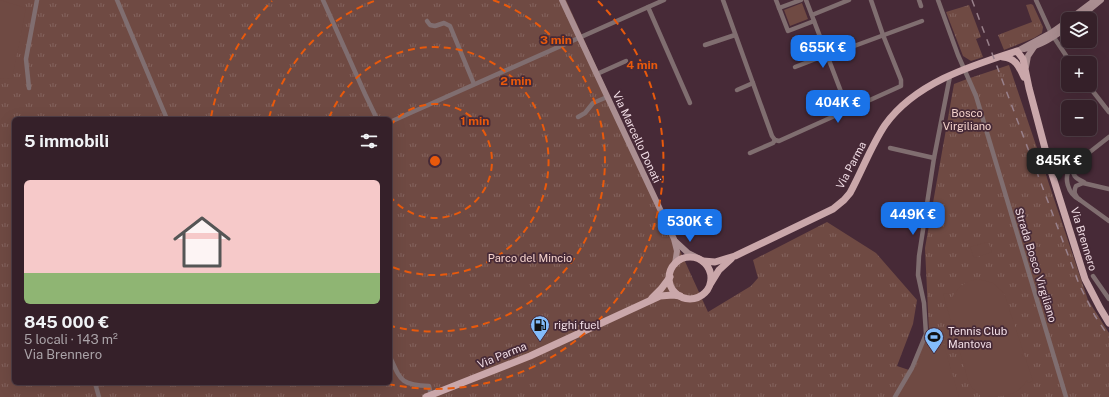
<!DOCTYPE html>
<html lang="it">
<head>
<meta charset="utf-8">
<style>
	body { margin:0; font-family:"Public Sans",sans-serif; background:#402d35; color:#f1f3f6; height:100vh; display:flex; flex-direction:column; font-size:15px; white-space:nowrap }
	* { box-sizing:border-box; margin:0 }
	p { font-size:13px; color:#aaa3a8 }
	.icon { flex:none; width:22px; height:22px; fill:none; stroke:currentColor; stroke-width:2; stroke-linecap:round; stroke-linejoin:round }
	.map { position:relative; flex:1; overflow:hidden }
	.side { position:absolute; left:12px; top:117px; width:380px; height:268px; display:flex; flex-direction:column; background:#352029; border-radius:6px; box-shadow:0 4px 16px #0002,0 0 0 1px #4f3e46 }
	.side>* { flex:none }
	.controls { position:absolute; left:1061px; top:12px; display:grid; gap:8px }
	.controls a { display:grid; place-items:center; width:36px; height:36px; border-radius:6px; background:#352029; box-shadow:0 4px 16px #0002,0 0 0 1px #4f3e46; font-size:20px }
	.price { position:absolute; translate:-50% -34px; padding:0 9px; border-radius:8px; background:#1a73e8; color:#fff; font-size:13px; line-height:26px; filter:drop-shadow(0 1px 2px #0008) }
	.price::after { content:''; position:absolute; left:50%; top:24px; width:12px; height:9px; margin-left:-6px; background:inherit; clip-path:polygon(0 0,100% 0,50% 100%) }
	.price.current { background:#222; color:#fff }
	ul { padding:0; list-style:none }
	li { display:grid; align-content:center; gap:8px; height:212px; padding:0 12px }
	li span { display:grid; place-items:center; height:124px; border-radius:6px; color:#555 }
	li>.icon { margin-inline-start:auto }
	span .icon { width:72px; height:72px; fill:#fffc; stroke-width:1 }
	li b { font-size:17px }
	h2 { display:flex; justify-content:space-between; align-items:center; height:48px; padding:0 12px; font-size:17px }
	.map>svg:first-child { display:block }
	.grass { fill:url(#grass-tufts); fill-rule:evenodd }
	.garden { fill:#6f4a43 }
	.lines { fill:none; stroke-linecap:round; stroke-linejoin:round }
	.street { stroke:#806e70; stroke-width:4.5 }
	.secondary { stroke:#aa8e91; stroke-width:6 }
	.primary { stroke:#caa7aa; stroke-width:7 }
	.rail { stroke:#99818b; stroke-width:1.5; stroke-dasharray:7 7; stroke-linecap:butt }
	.ring { fill:none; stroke:#e8590c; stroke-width:2; stroke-dasharray:7 5 }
	.labels { text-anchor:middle; stroke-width:3.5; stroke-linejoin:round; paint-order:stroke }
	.park-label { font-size:11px; fill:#f5d3cc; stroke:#472a37 }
	.street-label { font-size:11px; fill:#f3dfe7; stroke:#472a37 }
	.poi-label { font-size:11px; fill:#f3dfe7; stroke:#472a37; text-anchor:start }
	.centre { fill:#e8590c; stroke:#472a37; stroke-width:2 }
	.ring-label { font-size:12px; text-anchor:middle; font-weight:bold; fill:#e8590c; stroke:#472a37; stroke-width:3.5; stroke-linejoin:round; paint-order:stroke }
</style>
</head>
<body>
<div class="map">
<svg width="1109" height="397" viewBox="0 0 1109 397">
	<defs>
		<pattern id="grass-tufts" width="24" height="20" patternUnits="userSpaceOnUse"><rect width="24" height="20" fill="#6f4a43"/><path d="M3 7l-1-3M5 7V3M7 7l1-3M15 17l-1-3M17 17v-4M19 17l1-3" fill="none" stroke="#84645e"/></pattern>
	</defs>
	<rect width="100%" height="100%" fill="#472a37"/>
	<g class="grass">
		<path d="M0 0H566L708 312 751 286 758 278 753 260 827 222 876 253 917 300 913 324 897 366 912 371 929 332 925 248 954 84 967 79 1009 65 1088 300 1109 333V397H0ZM14 119H390V383H14Z"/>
		<polygon points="1031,4 1033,5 1043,27 1042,33 1034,38 1004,50 998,35 1032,22 1026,5"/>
		<polygon points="969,5 981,37 976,39 983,57 971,61 963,56 946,12"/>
	</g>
	<g class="garden">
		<polygon points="0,0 26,8 12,79 0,78"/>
		<polygon points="802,3 808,19 790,26 784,10"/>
		<polygon points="988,242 992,252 974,258 970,247"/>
		<path d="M978 279 993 283 1004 293 1033 381 1028 383 1027 380C1017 397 1003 397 982 397L972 388 968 380 943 294 948 293 951 300C956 288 965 281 978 279Z"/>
		<polygon points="931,334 941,335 959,397 899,397 913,373"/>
	</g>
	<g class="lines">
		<g class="street">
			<polyline points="117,0 167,119"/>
			<polyline points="323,0 365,94 377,119"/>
			<polyline points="723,0 772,136 775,140"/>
			<polyline points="776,0 788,31 814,21"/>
			<polyline points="806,0 848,110"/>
			<polyline points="919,0 921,6"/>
			<polyline points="938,0 958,55 976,96 1066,397"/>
			<polyline points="1036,0 1051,33 1071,63"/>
			<polyline points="648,7 690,103"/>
			<polyline points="779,8 801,0"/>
			<polyline points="812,15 849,0"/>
			<polyline points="427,21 430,25 435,26 444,23 450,26 474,84"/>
			<polyline points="705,45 735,35"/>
			<polyline points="827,56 922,21"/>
			<polyline points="795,67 826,55"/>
			<polyline points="597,74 626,61"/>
			<polyline points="1088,85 1109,112"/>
			<polyline points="29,88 26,59 37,0"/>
			<polyline points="737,90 753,83"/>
			<polyline points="578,117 585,113 593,103 607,97"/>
			<polyline points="390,122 664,0"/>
			<polyline points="775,140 779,141 901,86 901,80 883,35 871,0"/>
			<polyline points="890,148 934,158"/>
			<polyline points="750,153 773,143 775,140"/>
			<path d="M1075 166C1070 174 1076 179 1084 182"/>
			<path d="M1109 189 1083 183 1076 186C1073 192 1075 196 1080 200L1109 221"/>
			<path d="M1080 200C1068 194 1062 177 1072 166L1109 137"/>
			<polyline points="1093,276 1109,299"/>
			<path d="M390 357C401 381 401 385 429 386L431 395"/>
			<polyline points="95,383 99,397"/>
			<polyline points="895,397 912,368 926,334 924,303 918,275 919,256 934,158 950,76"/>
		</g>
		<g class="secondary">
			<polyline points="562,0 674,239 677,251 675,264"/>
			<polyline points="1070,19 1095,0"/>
			<polyline points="1078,19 1101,0"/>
			<path d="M1024 49C1041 46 1055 36 1068 27"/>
			<polyline points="1017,51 1051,33 1068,21"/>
			<polyline points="1026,67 1028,56 1034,47"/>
			<polyline points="675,241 688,253 698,258"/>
		</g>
		<g class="primary">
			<path d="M1003 57C1015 58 1019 66 1024 77"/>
			<circle cx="690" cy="278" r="21"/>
			<path d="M703 261 715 262 735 256 833 209 844 200 850 193C862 171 871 146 885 125 915 83 970 66 1017 51L1023 59 1029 88 1051 171 1085 279 1100 308 1109 323"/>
			<polyline points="711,283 719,270 731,259"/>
			<polyline points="652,298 661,289 670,277"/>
			<polyline points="426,397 530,356 660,296 673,295 680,296"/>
		</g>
		<polyline class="rail" points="972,0 1079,284 1095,316 1109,337"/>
	</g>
	<g class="ring">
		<path d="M390 126A57 57 0 1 1 390 196"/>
		<path d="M329 118A114 114 0 1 1 390 266"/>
		<path d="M269 118A171 171 0 0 1 377 0M493 0A171 171 0 0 1 391 326"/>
		<path d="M211 117A228 228 0 0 1 272 1M598 1A228 228 0 0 1 384 383"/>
	</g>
	<defs>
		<g id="fuel-pin" transform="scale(1)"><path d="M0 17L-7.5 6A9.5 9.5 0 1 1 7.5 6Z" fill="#83bcfb" stroke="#472a37"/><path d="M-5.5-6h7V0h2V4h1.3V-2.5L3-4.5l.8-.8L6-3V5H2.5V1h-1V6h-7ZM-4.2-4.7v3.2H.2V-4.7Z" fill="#111"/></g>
		<g id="stadium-pin" transform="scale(1)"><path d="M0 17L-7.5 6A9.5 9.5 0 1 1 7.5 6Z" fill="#83bcfb" stroke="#472a37"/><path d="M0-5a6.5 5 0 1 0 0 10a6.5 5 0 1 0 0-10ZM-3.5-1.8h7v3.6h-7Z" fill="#111"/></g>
	</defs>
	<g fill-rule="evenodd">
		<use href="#fuel-pin" x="540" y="325"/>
		<use href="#stadium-pin" x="934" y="337"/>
	</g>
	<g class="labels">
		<g class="park-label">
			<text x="967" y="117">Bosco<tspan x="967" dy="13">Virgiliano</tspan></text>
			<text x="530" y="262">Parco del Mincio</text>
		</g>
		<g class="street-label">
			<text transform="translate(637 137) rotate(65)" y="4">Via Marcello Donati</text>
			<text transform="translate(851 165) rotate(-62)" y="4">Via Parma</text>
			<text transform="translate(1084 239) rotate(73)" y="4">Via Brennero</text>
			<text transform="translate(1036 265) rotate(73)" y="4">Strada Bosco Virgiliano</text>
			<text transform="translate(502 355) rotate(-22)" y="4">Via Parma</text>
		</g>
		<g class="poi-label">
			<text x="554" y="329">righi fuel</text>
			<text x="948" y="335">Tennis Club<tspan x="948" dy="13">Mantova</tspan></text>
		</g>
	</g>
	<circle cx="435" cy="161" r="6" class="centre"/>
	<g class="ring-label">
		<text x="556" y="44">3 min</text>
		<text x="642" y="69">4 min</text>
		<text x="516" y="85">2 min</text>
		<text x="475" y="125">1 min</text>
	</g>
</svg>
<div class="controls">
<a><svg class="icon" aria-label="layers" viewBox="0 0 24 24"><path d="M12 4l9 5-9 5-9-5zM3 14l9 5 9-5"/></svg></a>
<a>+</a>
<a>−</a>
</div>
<b class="price" style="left:823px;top:69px">655K €</b>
<b class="price" style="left:838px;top:124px">404K €</b>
<b class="price current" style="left:1059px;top:182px">845K €</b>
<b class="price" style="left:913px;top:236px">449K €</b>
<b class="price" style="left:690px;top:243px">530K €</b>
<section class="side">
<h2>5 immobili<svg class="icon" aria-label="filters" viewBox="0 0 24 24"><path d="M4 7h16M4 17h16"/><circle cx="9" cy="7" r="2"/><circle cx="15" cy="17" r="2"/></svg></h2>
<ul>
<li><span style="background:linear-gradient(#f6c9c9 75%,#8fb573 0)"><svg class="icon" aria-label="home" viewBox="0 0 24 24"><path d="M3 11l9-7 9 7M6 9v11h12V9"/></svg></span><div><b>845 000 €</b><p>5 locali · 143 m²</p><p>Via Brennero</p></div></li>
</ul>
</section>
</div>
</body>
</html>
